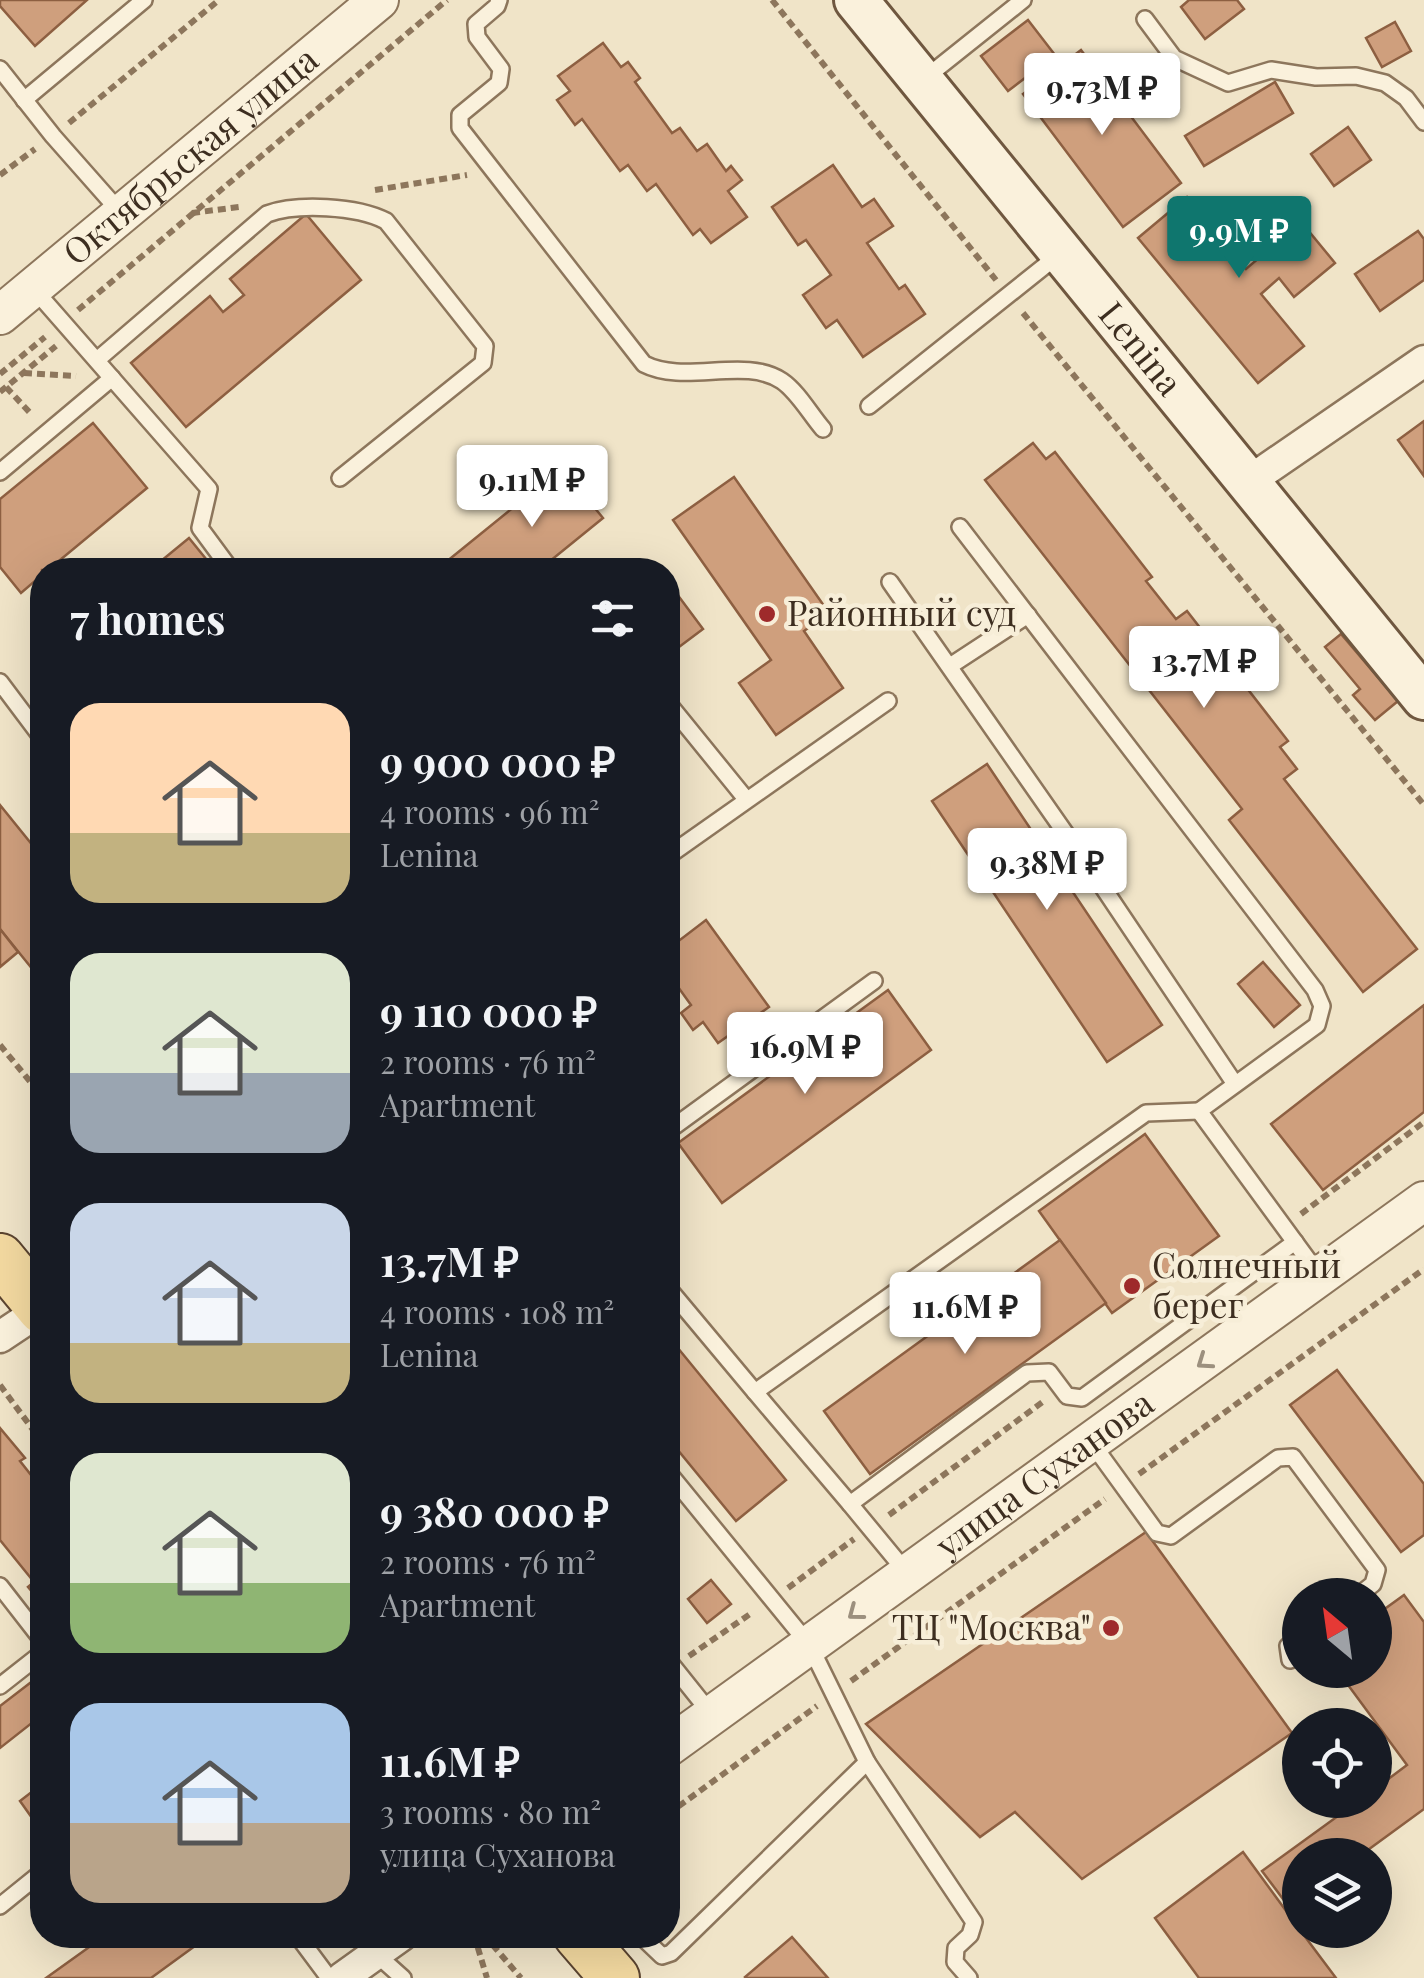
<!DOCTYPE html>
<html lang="en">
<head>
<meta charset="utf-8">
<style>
	body { margin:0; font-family:"Playfair Display",serif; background:#20242c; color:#f1f3f6; height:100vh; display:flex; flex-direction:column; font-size:38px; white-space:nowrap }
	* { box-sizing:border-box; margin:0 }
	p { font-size:32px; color:#9ea1a6 }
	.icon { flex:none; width:55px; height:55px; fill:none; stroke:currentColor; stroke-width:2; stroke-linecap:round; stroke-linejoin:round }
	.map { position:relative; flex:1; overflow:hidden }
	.drawer { position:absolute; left:30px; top:558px; width:650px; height:1390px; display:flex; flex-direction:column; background:#171b24; border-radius:40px; box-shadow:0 10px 40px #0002 }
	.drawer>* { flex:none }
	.needle { width:65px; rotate:331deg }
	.buttons { position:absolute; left:1282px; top:1578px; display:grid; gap:20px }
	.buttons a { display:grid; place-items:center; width:110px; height:110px; border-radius:50%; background:#171b24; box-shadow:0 10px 40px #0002; font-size:50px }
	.price { position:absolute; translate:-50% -85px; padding:0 22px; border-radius:10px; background:#fff; color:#222; font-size:32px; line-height:65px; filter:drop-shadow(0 2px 5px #0008) }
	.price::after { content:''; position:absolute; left:50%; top:60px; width:30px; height:22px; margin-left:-15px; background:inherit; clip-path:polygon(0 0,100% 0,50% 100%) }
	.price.current { background:#0f766e; color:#fff }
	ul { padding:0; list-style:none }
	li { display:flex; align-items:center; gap:30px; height:250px; padding:0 40px }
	li span { display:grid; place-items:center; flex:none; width:280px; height:200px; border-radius:30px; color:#555 }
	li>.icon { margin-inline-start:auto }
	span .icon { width:120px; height:120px; fill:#fffc; stroke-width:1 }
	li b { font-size:42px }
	h2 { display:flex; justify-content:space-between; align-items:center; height:120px; padding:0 40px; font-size:42px }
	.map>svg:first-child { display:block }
	.building { fill:#cf9f7d; stroke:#8d5f41; stroke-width:2.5 }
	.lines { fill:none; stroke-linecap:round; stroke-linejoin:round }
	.service-casing { stroke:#8d765c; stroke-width:20 }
	.minor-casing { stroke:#8d765c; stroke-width:35 }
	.tertiary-casing { stroke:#8d765c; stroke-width:42 }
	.secondary-casing { stroke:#6f573f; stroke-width:48 }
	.primary-casing { stroke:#5b4430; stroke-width:52 }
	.path { stroke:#8d765c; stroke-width:6; stroke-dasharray:8 5; stroke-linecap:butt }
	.service { stroke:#faf1dc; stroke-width:15 }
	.minor { stroke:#faf1dc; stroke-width:30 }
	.tertiary { stroke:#faf1dc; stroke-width:38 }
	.secondary { stroke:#faf1dc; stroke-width:42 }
	.primary { stroke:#f3d9a0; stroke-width:48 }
	.oneway { stroke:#9c907e }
	.poi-dot { fill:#9e2a2b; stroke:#f7eed8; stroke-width:4 }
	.labels { text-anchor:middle; stroke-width:9; stroke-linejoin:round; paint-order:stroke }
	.street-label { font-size:35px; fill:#3d2e20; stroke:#f7eed8 }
	.poi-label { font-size:35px; fill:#3d2e20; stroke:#f7eed8; text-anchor:start }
</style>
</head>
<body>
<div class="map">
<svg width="1424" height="1978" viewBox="0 0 1424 1978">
	<rect width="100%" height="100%" fill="#f0e4c8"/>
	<g class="building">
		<polygon points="0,0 87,0 35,46 0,6"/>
		<polygon points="1189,0 1237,0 1244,9 1205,39 1181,7"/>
		<polygon points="1028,20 1055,55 1008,91 981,56"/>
		<polygon points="1395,22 1411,51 1382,67 1366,38"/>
		<polygon points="603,43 621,67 628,62 640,78 635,82 672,133 680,128 697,151 707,144 726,171 731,166 742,180 728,191 747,217 711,243 700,229 693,235 656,184 647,191 628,165 620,171 582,119 575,125 557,100 570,91 558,76"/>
		<polygon points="1081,50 1181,183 1123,227 1023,94"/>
		<polygon points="1275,82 1293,113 1204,166 1185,136"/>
		<polygon points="1348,127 1371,160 1334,186 1311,154"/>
		<polygon points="833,165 862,207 874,199 893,226 867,243 899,289 905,285 925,314 863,357 837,320 826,328 803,295 831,275 806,240 798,245 772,207"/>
		<polygon points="1187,197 1246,269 1259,258 1250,248 1293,212 1335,263 1294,297 1279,278 1261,294 1304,346 1258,383 1138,238"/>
		<polygon points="306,214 361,280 186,427 131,363 210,296 223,312 244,295 230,279"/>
		<polygon points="1418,231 1424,239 1424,280 1380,311 1355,274"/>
		<polygon points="1424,421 1424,476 1398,440"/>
		<polygon points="93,423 147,488 48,570 42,570 42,575 21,593 0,567 0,499"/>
		<polygon points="1033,443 1046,459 1055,452 1152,577 1146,581 1176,619 1187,611 1288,741 1280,747 1297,769 1284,779 1417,949 1363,992 1229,820 1242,809 985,480"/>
		<polygon points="562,468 603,518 539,570 452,570 446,562"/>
		<polygon points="734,477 829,613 804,631 843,688 776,735 739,683 771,660 673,520"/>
		<polygon points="189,538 215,570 150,570"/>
		<polygon points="668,582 703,629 675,650 668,640"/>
		<polygon points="1341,634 1398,701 1375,720 1353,695 1360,689 1325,647"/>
		<polygon points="987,764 1162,1025 1107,1062 932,801"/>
		<polygon points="0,805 42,857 42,981 0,929"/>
		<polygon points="706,920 769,1007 718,1043 703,1022 693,1030 681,1013 691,1005 668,973 668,949"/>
		<polygon points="0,929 18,952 0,967"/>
		<polygon points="1263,962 1300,1005 1274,1027 1238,984"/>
		<polygon points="888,990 931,1050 722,1203 678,1143"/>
		<polygon points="1424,1005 1424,1112 1323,1190 1271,1124"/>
		<polygon points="1145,1134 1219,1236 1112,1313 1039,1211"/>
		<polygon points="1060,1240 1106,1303 870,1474 824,1411"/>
		<polygon points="668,1336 786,1480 736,1521 668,1438"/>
		<polygon points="1337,1370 1424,1484 1424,1535 1401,1552 1290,1405"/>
		<polygon points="0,1428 25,1458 20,1461 42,1489 42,1604 28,1587 34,1582 0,1540"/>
		<polygon points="1146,1532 1292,1733 1082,1879 1015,1812 980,1837 866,1724"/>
		<polygon points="711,1580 731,1604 707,1623 688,1599"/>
		<polygon points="1404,1595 1424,1622 1424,1809 1361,1855 1300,1855 1300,1899 1289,1907 1262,1871 1360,1800 1375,1800 1375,1789 1407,1765 1337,1670 1375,1670 1375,1616"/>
		<polygon points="30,1683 42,1698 42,1715 0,1748 0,1706"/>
		<polygon points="42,1784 42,1832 20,1801"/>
		<polygon points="1243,1852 1300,1930 1336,1978 1199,1978 1155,1918"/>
		<polygon points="106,1935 210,1935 151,1978 46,1978"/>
		<polygon points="792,1937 828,1978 746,1978 745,1977"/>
	</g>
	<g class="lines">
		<g class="service-casing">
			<g id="service">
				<path d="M499 0 497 6 476 24 477 37 501 69 499 83 460 115V128L644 364C685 385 745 356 782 381 798 392 810 414 823 429"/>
				<polyline points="1145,19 1174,58 1228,83 1271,70 1316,77 1356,76 1385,83 1406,98 1424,122"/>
				<polyline points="0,69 53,136 121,213"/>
				<polyline points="924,79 1023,0"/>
				<polyline points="24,100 144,0"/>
				<polyline points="33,288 209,489 200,528 231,570"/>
				<path d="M97 360 267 214C297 203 357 206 386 221L485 346 483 363 340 478"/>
				<polyline points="869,406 1061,253"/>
				<polyline points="0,472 112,378"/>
				<polyline points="960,527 1315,990 1322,1006 1317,1025 1199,1111 1319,1275"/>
				<polyline points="890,582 1096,877 1235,1084"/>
				<polyline points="950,666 1028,615"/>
				<polyline points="0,682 42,738"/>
				<polyline points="668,703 746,799"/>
				<polyline points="42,786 42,793"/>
				<polyline points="668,856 888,701"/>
				<polyline points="1199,1111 1146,1113 755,1392 850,1504 1027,1373 1049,1372 1067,1396 1082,1398 1295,1242"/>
				<polyline points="668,1131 874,981"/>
				<polyline points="668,1288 755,1392"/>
				<polyline points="1091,1442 1157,1533 1171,1536 1278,1458 1293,1457 1377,1570 1373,1584 1359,1595"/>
				<polyline points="850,1504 907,1573"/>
				<polyline points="0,1586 42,1640"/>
				<polyline points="668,1660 712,1715"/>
				<polyline points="1290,1660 1288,1646 1300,1637"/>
				<polyline points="0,1686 42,1653"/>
				<polyline points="867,1762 974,1922 970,1935 956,1948 955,1962 969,1978"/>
				<polyline points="0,1906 42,1872"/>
				<polyline points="297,1935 329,1978"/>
				<polyline points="640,1935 662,1956 671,1953 867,1762 810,1646 668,1472"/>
				<polyline points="375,1953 403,1978"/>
			</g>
		</g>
		<g class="minor-casing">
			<g id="minor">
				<polyline points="1248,482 1424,361"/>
				<polyline points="0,1337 42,1309"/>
				<polyline points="342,1978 402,1935"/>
			</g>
		</g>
		<g class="tertiary-casing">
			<g id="tertiary">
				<path id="s1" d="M0 315 379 0"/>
				<path id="s2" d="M668 1747 1424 1201"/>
			</g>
		</g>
		<g class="secondary-casing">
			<g id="secondary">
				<path id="s3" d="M856 0 1424 698"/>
			</g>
		</g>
		<g class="primary-casing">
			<g id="primary">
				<polyline points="0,1258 42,1309"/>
				<polyline points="578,1935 615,1978"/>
			</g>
		</g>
		<g class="path">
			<polyline points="772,0 996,280"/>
			<polyline points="69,123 219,0"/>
			<polyline points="0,175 35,149"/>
			<polyline points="375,190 467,175"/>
			<polyline points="192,213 239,207"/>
			<polyline points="78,310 447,0"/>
			<polyline points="1023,313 1424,805"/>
			<polyline points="24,373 76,376"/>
			<polyline points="0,374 45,337"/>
			<polyline points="6,387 32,415"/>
			<polyline points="0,392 56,346"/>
			<polyline points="0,1045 42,1096"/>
			<polyline points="1301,1214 1424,1122"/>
			<polyline points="0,1385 42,1442"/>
			<polyline points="1139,1474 1424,1269"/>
			<polyline points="889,1515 1044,1401"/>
			<polyline points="788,1588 854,1539"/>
			<polyline points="689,1656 753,1612"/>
			<polyline points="851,1681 1105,1499"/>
			<polyline points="668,1814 817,1706"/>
			<polyline points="474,1935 487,1978"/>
			<polyline points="484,1935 521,1978"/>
			<polyline points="430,1945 444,1935"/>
		</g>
		<use href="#service" class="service"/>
		<use href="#minor" class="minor"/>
		<use href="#tertiary" class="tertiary"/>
		<use href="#secondary" class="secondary"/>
		<use href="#primary" class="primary"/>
	</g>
	<defs><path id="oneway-chevron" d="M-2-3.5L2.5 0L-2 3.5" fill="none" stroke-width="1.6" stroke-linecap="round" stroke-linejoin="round" transform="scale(2.5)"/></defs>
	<g class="oneway">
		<use href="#oneway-chevron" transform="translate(1204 1362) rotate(145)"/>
		<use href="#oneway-chevron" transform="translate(855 1613) rotate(143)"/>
	</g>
	<g class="poi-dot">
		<circle cx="767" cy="614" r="10"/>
		<circle cx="1132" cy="1286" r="10"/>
		<circle cx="1111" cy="1628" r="10"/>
	</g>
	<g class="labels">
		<g class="street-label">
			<text dy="12" stroke="none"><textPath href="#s1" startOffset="248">Октябрьская улица</textPath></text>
			<text dy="12" stroke="none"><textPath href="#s3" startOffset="450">Lenina</textPath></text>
			<text dy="12" stroke="none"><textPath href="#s2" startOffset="465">улица Суханова</textPath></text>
		</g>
		<g class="poi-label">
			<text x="787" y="626">Районный суд</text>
			<text x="1152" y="1278">Солнечный<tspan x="1152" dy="40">берег</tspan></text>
			<text x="1091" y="1640" text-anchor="end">ТЦ "Москва"</text>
		</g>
	</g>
</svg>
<div class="buttons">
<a><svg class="needle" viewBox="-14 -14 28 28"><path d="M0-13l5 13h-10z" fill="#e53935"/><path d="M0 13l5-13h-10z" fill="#9ea1a6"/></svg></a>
<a><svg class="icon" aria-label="locate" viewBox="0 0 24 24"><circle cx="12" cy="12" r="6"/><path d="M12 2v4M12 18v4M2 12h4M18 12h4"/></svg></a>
<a><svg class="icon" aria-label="layers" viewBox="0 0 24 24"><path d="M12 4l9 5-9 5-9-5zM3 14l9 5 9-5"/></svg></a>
</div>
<b class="price" style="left:1102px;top:138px">9.73M ₽</b>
<b class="price current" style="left:1239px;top:281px">9.9M ₽</b>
<b class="price" style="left:532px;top:530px">9.11M ₽</b>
<b class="price" style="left:1204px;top:711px">13.7M ₽</b>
<b class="price" style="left:1047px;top:913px">9.38M ₽</b>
<b class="price" style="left:805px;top:1097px">16.9M ₽</b>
<b class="price" style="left:965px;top:1357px">11.6M ₽</b>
<section class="drawer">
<h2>7 homes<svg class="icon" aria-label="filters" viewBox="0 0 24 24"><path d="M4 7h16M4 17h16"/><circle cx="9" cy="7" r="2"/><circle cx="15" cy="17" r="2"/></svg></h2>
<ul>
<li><span style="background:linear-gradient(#ffd9b3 65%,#c2b280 0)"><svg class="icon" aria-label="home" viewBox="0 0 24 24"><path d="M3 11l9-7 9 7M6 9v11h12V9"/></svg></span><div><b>9 900 000 ₽</b><p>4 rooms · 96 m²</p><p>Lenina</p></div></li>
<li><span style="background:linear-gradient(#dfe7d0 60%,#9aa5b1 0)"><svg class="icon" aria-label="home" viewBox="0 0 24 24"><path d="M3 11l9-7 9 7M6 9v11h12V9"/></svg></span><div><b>9 110 000 ₽</b><p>2 rooms · 76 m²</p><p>Apartment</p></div></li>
<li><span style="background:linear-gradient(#c9d6e8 70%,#c2b280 0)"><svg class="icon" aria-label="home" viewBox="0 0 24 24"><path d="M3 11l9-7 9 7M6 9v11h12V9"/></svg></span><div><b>13.7M ₽</b><p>4 rooms · 108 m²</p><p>Lenina</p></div></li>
<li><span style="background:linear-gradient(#dfe7d0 65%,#8fb573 0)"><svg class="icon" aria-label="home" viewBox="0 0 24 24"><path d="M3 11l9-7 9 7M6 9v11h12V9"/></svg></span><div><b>9 380 000 ₽</b><p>2 rooms · 76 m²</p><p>Apartment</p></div></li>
<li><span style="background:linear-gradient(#a9c7e8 60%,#b9a48a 0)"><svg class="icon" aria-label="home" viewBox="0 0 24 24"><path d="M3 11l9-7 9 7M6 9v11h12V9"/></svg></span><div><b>11.6M ₽</b><p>3 rooms · 80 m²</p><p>улица Суханова</p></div></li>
</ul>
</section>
</div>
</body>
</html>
